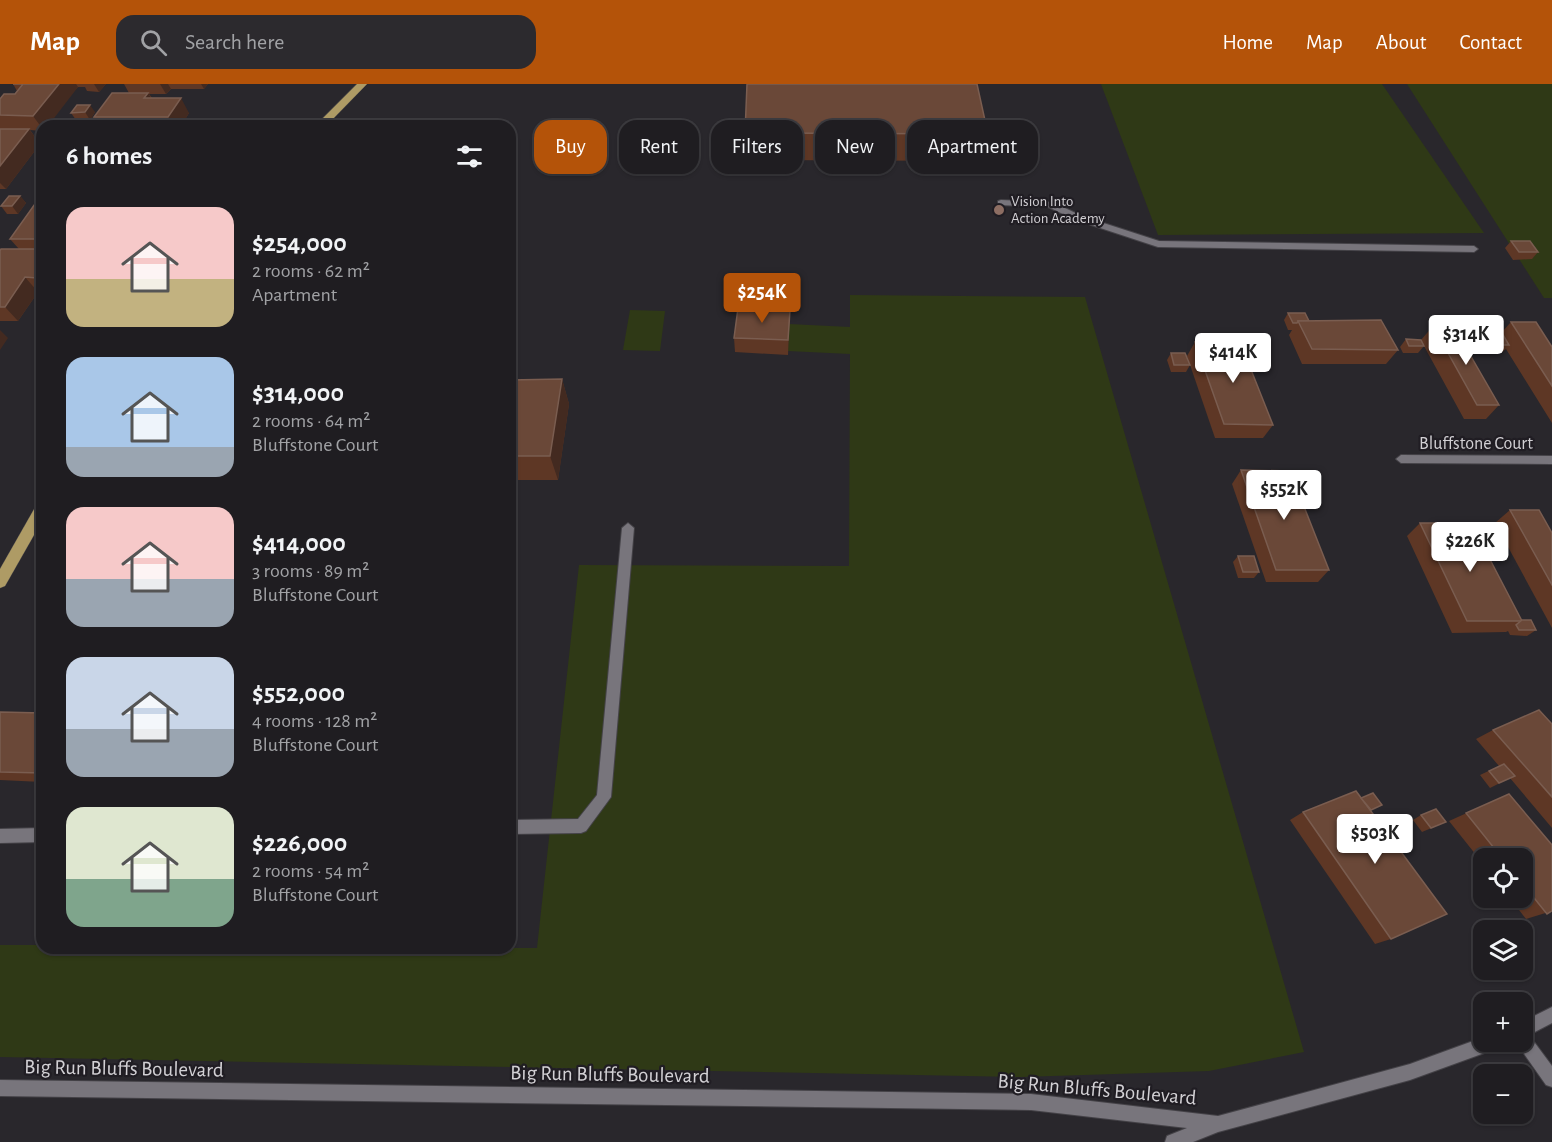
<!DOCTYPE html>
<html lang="en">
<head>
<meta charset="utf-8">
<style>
	body { margin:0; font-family:"Alegreya Sans",sans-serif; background:#2c2a2e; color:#f1f3f6; height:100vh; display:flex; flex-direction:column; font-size:22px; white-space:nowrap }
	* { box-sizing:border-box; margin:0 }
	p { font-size:20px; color:#a1a2a5 }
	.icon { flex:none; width:33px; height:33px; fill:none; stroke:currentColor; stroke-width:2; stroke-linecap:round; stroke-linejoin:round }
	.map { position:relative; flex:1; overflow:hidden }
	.panel { position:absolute; left:36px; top:36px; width:480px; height:834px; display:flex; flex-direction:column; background:#1f1d21; border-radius:18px; box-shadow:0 2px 4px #0004,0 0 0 2px #3c3b3f }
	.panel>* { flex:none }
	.guide { position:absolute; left:534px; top:36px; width:570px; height:54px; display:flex; gap:12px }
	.controls { position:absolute; left:1473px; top:764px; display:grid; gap:12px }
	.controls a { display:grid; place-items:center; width:60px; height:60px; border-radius:12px; background:#1f1d21; box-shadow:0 2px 4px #0004,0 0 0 2px #3c3b3f; font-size:30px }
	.price { position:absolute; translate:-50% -51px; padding:0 14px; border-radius:6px; background:#fff; color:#222; font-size:20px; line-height:39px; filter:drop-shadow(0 2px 3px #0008) }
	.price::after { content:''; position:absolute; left:50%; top:36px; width:18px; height:14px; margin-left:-9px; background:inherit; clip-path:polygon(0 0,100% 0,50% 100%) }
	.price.selected { background:#b45309; color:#fff }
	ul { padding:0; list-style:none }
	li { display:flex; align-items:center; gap:18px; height:150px; padding:0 30px }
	li span { display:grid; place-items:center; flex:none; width:168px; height:120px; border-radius:18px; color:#555 }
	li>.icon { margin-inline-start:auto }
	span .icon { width:72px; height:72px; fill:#fffc; stroke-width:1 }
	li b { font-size:26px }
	h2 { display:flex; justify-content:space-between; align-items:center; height:72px; padding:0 30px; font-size:26px }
	.chip { padding:0 21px; border-radius:18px; background:#1f1d21; box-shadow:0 2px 4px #0004,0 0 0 2px #3c3b3f; font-size:21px; line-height:54px }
	.chip.selected { background:#b45309; color:#fff }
	header { display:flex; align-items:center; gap:36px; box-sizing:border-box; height:84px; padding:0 30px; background:#b45309; color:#fff }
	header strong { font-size:28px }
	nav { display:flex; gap:33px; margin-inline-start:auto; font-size:21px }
	.search { width:420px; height:54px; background:#2c2a2e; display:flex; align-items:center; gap:15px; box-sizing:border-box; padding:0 21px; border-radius:18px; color:#a1a2a5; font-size:22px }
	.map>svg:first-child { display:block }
	.green { fill:#2f3916 }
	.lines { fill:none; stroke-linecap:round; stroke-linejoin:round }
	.service-casing { stroke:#444247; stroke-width:2 }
	.minor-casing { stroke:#444247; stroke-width:2 }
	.primary-casing { stroke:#444247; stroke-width:1 }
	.service { fill:#78757c; fill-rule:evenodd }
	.minor { fill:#78757c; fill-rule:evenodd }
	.primary { fill:#ae9b65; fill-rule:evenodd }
	.wall { fill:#5e3725 }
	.shaded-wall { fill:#432a20 }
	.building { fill:#6a4838; stroke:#7a5d50; stroke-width:1.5 }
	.education-dot { fill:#8d6e63; stroke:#201d23; stroke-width:2 }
	.labels { text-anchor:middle; stroke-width:4.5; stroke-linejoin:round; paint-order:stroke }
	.far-poi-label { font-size:15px; fill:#d2d0d4; stroke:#201d23; text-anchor:start }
	.street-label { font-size:18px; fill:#d2d0d4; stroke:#201d23 }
	.near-street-label { font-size:21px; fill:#d2d0d4; stroke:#201d23 }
</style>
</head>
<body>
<header>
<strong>Map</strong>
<div class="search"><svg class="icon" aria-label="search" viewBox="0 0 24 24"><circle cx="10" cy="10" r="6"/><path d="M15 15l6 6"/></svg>Search here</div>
<nav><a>Home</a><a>Map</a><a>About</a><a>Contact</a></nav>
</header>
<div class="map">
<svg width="1552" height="1058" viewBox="0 0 1552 1058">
	<rect width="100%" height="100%" fill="#29272c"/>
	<g class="green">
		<polygon points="1101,0 1382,0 1484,149 1158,151"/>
		<polygon points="1407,0 1552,0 1552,214 1544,214"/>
		<polygon points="850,211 1085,213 1304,968 1209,987 1021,993 0,973 0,861 42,861 42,864 537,864 579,481 849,482 850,270 788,267 789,240 850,243"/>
		<polygon points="630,226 665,227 660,267 623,266"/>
	</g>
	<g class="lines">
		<g class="service-casing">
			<g id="service">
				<polygon points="1001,116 1052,118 1082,132 1159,157 1474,162 1478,165 1474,168 1158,163 1076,136 1048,123 998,121 998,117"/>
				<polygon points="628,439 634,444 611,713 586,747 581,749 510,750 510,736 578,735 597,711 622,444"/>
				<polygon points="42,744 42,758 0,759 0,745"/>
			</g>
		</g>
		<g class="minor-casing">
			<g id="minor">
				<polygon points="1401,371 1552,372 1552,380 1401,379 1396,375"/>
				<polygon points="1552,923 1552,939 1529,951 1552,982 1552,1003 1546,1001 1515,957 1522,957 1522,938"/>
				<polygon points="1484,953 1484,957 1503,957 1501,963 1410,996 1218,1048 1193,1058 1165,1058 1167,1052 1187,1044 1031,1026 0,1012 0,996 1031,1010 1218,1032 1410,980"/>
			</g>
		</g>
		<g class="primary-casing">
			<g id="primary">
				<polygon points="357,0 367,0 326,42 315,42"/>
				<polygon points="42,418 42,437 5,502 0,504 0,485 37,420"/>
			</g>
		</g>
		<use href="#service" class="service"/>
		<use href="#minor" class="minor"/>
		<use href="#primary" class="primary"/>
	</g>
	<g class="wall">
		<polygon points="13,0 106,0 99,8 87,7 85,3 78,3 42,42 42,47 30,46 40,60 6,105 0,105 0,15 15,10 17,7"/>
		<polygon points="124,0 208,0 204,5 171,5 166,10 149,10 152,14 189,29 181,42 101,42 94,33 129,9"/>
		<polygon points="95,28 90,36 76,36 71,29"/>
		<polygon points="745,49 988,50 982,77 746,76"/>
		<polygon points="42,110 42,208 38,208 18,237 0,237 0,167 19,165 10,155"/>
		<polygon points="20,112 26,119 18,130 7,130 1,122"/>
		<polygon points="1511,157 1538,168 1532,175 1513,176 1505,164"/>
		<polygon points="790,226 788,271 735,268 734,254"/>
		<polygon points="1288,229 1309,237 1398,266 1386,280 1302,280 1289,251 1292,246 1288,246 1284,236"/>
		<polygon points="1511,238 1552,263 1552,339 1506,265 1502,268 1488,268 1482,257 1488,249 1501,249"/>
		<polygon points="1433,242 1499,321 1486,335 1464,335 1424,262 1418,269 1403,269 1400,263 1406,255 1421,256"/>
		<polygon points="1195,258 1273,341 1263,354 1215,354 1187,272"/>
		<polygon points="1171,269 1190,281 1186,288 1171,288 1167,276"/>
		<polygon points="562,295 569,320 558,396 510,396 510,296"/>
		<polygon points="1241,386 1329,486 1318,498 1266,498 1232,400"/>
		<polygon points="1510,426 1552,449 1552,544 1495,439"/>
		<polygon points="1420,439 1522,536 1536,546 1527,552 1510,551 1508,547 1506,548 1452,549 1407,452"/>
		<polygon points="1238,472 1259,488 1254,494 1238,494 1233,478"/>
		<polygon points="0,628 42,629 42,698 0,696"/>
		<polygon points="1552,640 1552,744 1510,694 1490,704 1480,691 1499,682 1476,655 1493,646"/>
		<polygon points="1509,710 1552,761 1552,827 1526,835 1509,813 1522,813 1522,774 1484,774 1484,781 1449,737"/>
		<polygon points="1371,727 1391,855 1375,860 1290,736 1303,728"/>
		<polygon points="1421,731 1446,738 1422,748 1413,736"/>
	</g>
	<g class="shaded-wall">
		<polygon points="59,0 76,0 78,3 48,42 42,42 42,44 33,32"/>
		<polygon points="94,0 106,0 99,8"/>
		<polygon points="160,0 168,0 171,5 166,10"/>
		<polygon points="201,0 208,0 204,5"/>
		<polygon points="148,9 157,24 144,14"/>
		<polygon points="181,14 189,29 181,42 173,42 168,33"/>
		<polygon points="90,21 95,28 90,36 85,28"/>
		<polygon points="29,45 40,60 6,105 0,99 0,82"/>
		<polygon points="20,112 26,119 18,130 12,122"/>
		<polygon points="42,186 42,200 37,194"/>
		<polygon points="25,193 38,208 18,237 5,223"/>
		<polygon points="0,246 8,254 0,266"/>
		<polygon points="562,295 569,320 558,396 550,372"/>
	</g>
	<g class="building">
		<polygon points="13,0 59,0 33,32 0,31 0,15 4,10 15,10 23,0"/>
		<polygon points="747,0 977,0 988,50 745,49"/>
		<polygon points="112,9 148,9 144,14 181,14 168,33 94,33"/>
		<polygon points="77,21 90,21 85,28 71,29"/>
		<polygon points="0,45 29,45 0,82"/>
		<polygon points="42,110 42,155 10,155"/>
		<polygon points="9,112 20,112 12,122 1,122"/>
		<polygon points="1511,157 1530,157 1538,168 1519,168"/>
		<polygon points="1,165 42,165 42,186 37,194 25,193 5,223 0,223 0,167"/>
		<polygon points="738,224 790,226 788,256 734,254"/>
		<polygon points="1288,229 1305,229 1309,237 1298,237 1297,239 1293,239"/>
		<polygon points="1381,236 1398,266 1312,265 1298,237"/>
		<polygon points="1511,238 1536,238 1552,263 1552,302"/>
		<polygon points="1433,242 1454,243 1499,321 1477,321"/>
		<polygon points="1488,249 1502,249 1509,261 1495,261"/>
		<polygon points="1406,255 1421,256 1424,262 1409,262"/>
		<polygon points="1195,258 1240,258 1273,341 1224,340"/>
		<polygon points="1171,269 1185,269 1190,281 1174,281"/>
		<polygon points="562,295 550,372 510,372 510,296"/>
		<polygon points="1241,386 1290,387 1329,486 1276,486"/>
		<polygon points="1510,426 1539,426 1552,449 1552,501"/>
		<polygon points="1420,439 1471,439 1522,537 1467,537"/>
		<polygon points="1238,472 1254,472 1259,488 1243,488"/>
		<polygon points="1522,536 1531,536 1536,546 1519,546 1516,541"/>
		<polygon points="1539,626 1552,640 1552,713 1493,646"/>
		<polygon points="0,628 42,629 42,689 0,688"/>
		<polygon points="1504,680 1515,692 1499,699 1489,687"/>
		<polygon points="1356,707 1447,830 1391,855 1303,728"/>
		<polygon points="1373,709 1382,721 1371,726 1361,714"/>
		<polygon points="1509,710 1552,761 1552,827 1547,830 1522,799 1522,774 1502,774 1466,729"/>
		<polygon points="1436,725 1446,738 1431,744 1421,731"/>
	</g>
	<circle class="education-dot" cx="999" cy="126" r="6"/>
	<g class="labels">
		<g class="far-poi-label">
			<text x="1011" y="122">Vision Into<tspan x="1011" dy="17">Action Academy</tspan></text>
		</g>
		<g class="street-label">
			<text x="1476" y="365">Bluffstone Court</text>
		</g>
		<g class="near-street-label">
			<text transform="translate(124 984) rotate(1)" y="7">Big Run Bluffs Boulevard</text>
			<text transform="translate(610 990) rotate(1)" y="7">Big Run Bluffs Boulevard</text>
			<text transform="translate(1097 1005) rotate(5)" y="7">Big Run Bluffs Boulevard</text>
		</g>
	</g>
</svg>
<div class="controls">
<a><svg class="icon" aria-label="locate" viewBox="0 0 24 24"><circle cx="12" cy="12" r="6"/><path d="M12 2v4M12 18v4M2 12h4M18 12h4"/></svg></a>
<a><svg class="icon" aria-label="layers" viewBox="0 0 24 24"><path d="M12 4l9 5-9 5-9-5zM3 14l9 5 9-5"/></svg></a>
<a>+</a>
<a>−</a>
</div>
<b class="price selected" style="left:762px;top:240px">$254K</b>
<b class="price" style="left:1466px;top:282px">$314K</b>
<b class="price" style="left:1233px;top:300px">$414K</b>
<b class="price" style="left:1284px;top:437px">$552K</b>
<b class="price" style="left:1470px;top:489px">$226K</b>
<b class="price" style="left:1375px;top:781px">$503K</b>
<div class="guide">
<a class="chip selected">Buy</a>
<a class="chip">Rent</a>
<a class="chip">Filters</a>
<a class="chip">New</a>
<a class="chip">Apartment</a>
</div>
<section class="panel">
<h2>6 homes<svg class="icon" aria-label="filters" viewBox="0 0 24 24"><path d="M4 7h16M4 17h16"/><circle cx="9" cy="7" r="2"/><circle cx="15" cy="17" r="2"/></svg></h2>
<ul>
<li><span style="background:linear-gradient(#f6c9c9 60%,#c2b280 0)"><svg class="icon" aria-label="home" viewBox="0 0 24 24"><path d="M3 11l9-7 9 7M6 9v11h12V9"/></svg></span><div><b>$254,000</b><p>2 rooms · 62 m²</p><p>Apartment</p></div></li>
<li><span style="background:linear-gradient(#a9c7e8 75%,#9aa5b1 0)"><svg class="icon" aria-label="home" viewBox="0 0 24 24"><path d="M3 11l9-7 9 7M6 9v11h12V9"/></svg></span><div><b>$314,000</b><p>2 rooms · 64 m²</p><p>Bluffstone Court</p></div></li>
<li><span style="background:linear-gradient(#f6c9c9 60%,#9aa5b1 0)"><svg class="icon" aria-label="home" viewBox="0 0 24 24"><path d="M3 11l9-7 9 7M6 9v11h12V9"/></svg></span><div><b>$414,000</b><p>3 rooms · 89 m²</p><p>Bluffstone Court</p></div></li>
<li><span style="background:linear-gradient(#c9d6e8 60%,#9aa5b1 0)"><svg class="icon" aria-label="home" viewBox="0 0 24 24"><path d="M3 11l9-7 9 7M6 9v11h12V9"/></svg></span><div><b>$552,000</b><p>4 rooms · 128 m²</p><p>Bluffstone Court</p></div></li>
<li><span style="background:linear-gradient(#dfe7d0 60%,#7fa58c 0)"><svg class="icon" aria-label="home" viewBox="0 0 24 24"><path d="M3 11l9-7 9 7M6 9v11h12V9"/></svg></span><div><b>$226,000</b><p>2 rooms · 54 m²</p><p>Bluffstone Court</p></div></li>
</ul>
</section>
</div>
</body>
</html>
